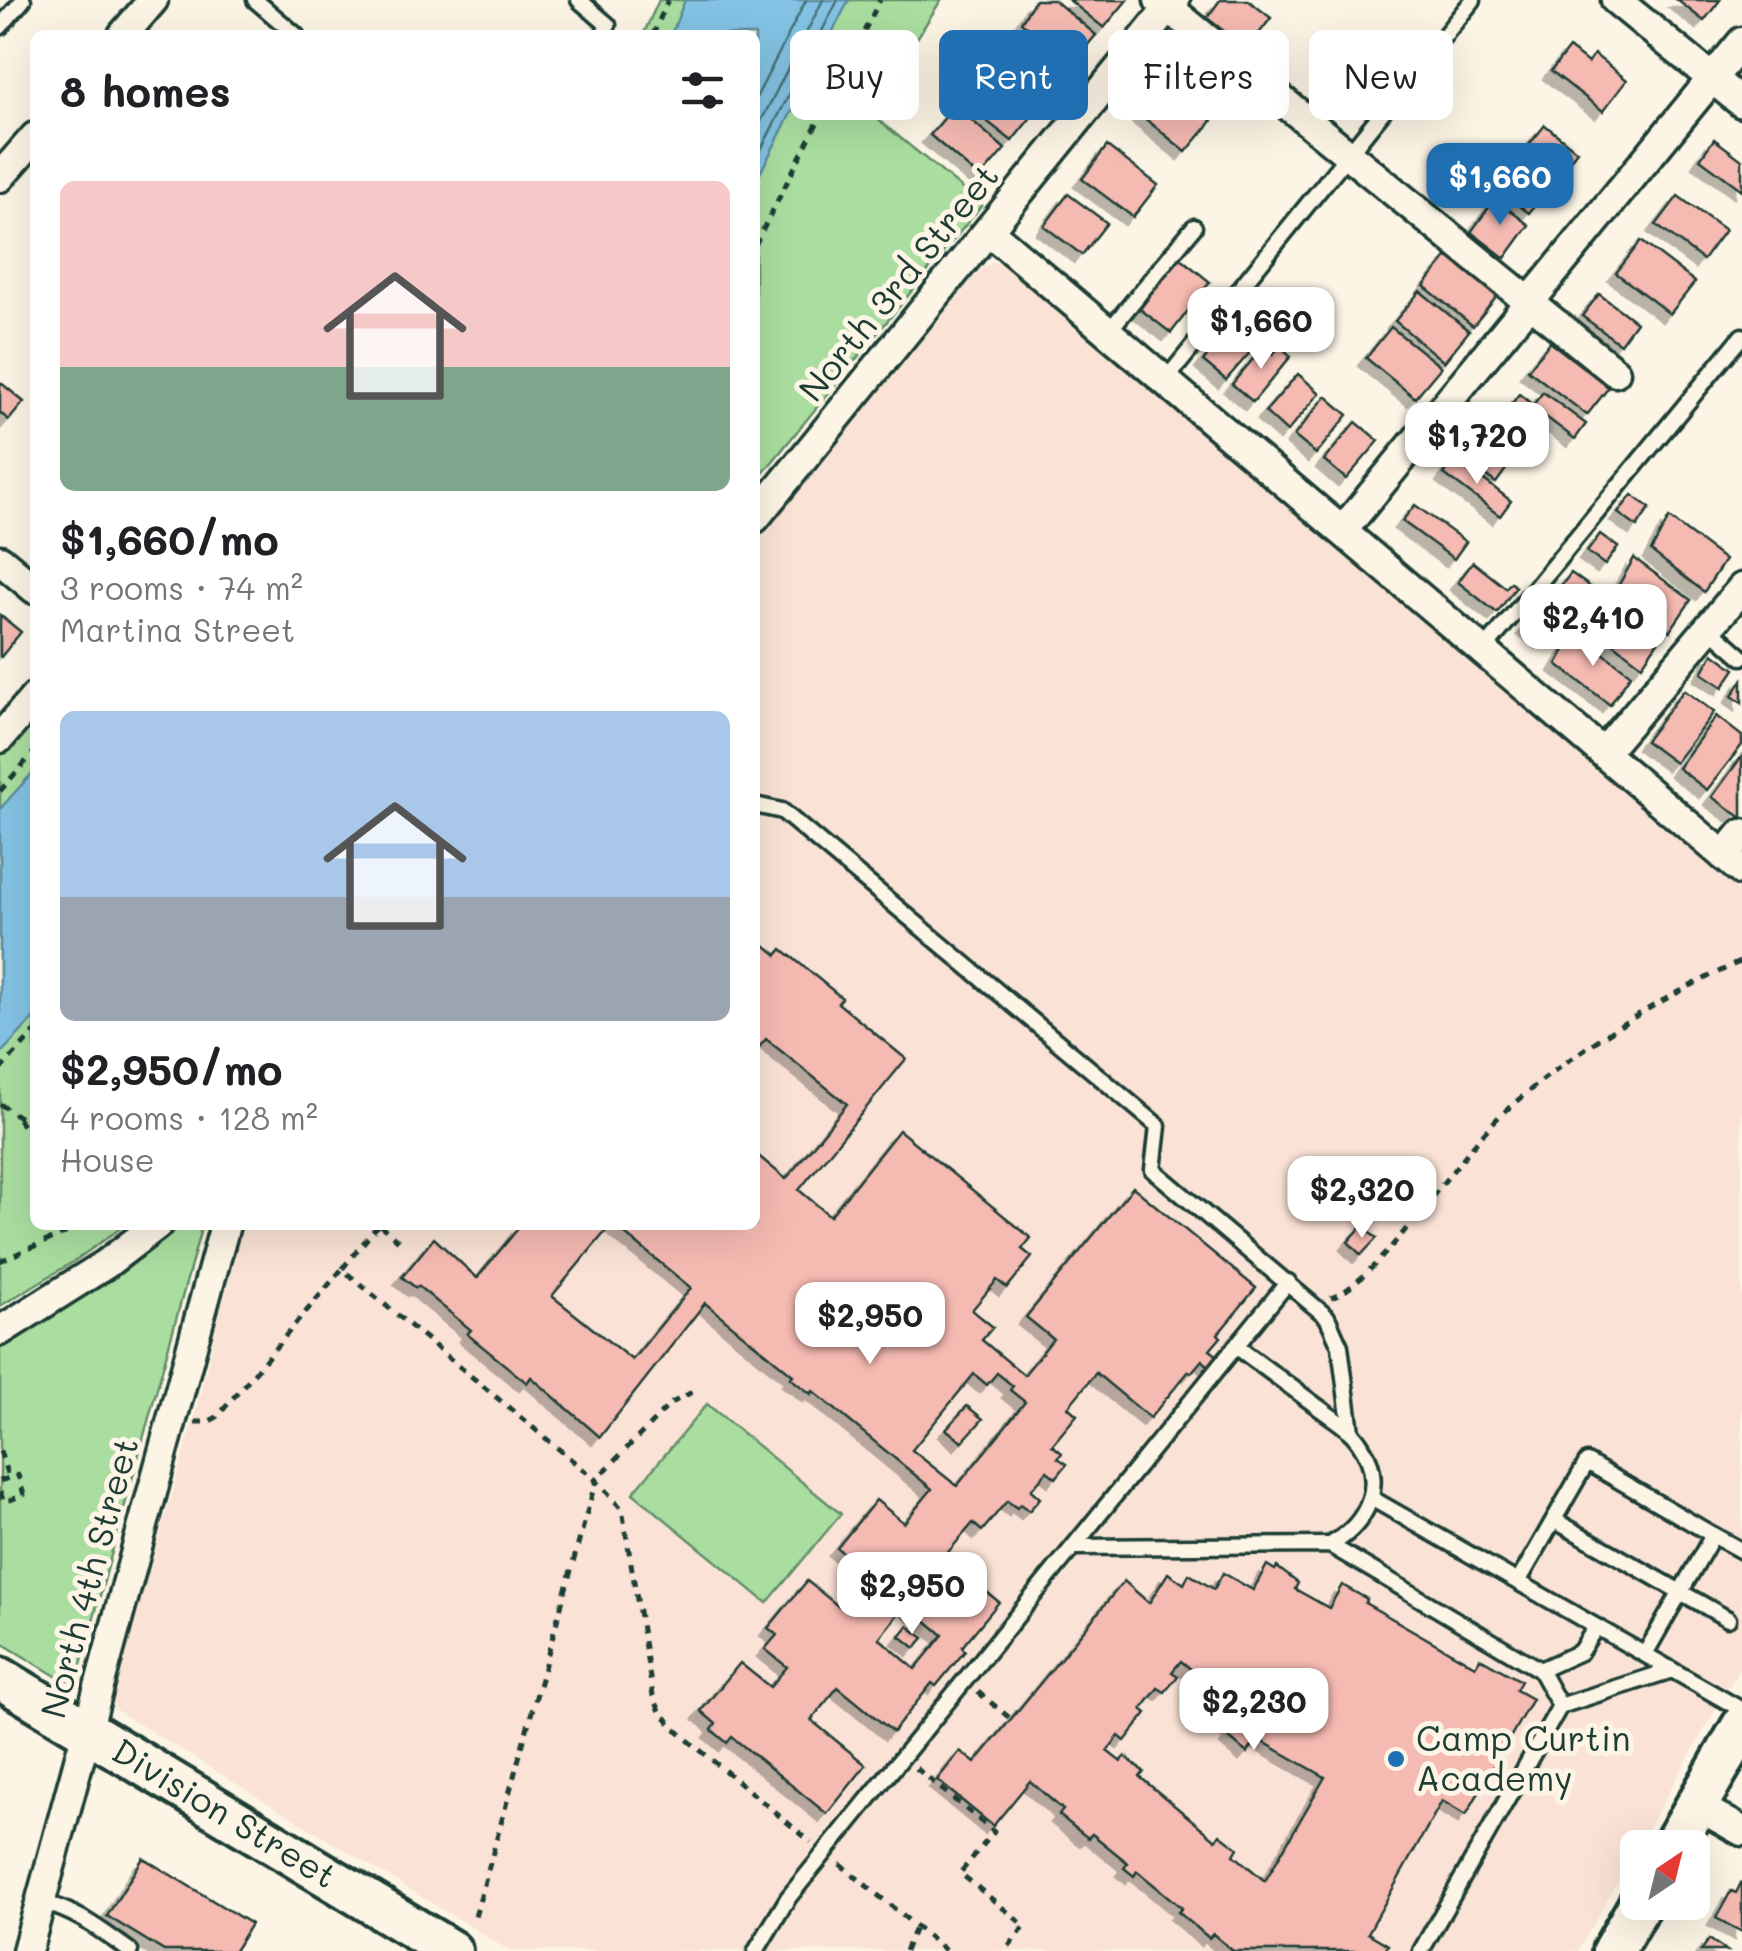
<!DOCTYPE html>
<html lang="en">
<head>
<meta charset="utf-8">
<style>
	body { margin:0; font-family:Mali,sans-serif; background:#f2f2f2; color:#202124; height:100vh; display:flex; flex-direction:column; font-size:38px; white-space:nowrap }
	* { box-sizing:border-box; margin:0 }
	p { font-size:32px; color:#757577 }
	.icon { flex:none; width:55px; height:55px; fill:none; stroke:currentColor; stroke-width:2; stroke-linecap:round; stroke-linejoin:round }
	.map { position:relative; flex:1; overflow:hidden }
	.drawer { position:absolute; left:30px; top:30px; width:730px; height:1200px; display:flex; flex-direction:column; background:#fff; border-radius:15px; box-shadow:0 10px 40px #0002 }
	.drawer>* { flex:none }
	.top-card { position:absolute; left:790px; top:30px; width:800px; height:90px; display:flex; gap:20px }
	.needle { width:65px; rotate:35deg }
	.fabs { position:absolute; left:1620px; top:1830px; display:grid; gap:20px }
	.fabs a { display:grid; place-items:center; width:90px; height:90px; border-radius:15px; background:#fff; box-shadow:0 10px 40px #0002; font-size:50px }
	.price { position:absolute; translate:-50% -85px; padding:0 22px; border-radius:20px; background:#fff; color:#222; font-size:32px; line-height:65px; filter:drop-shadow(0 2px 5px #0008) }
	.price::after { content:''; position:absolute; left:50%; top:60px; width:30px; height:22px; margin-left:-15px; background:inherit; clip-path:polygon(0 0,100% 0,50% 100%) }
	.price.current { background:#1f6fb2; color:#fff }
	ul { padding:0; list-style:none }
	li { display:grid; align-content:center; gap:20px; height:530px; padding:0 30px }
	li span { display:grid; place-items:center; height:310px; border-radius:15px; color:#555 }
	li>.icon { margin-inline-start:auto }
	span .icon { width:180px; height:180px; fill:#fffc; stroke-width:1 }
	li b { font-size:42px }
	h2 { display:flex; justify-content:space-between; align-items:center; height:120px; padding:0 30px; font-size:42px }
	.tag { padding:0 35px; border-radius:15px; background:#fff; box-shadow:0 10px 40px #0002; font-size:35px; line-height:90px }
	.tag.current { background:#1f6fb2; color:#fff }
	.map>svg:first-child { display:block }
	.built { fill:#fae3d6 }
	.green { fill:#aadea0; stroke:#648e6a; stroke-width:2.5 }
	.water { fill:#84c3e4; stroke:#5c8d9e; stroke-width:2.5 }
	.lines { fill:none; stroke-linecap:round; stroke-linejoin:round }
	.shore { stroke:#47737a; stroke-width:2.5 }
	.building { fill:#f5bab2; stroke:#1f3d34; stroke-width:2.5; fill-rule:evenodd; filter:url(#shadow) }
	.lane-casing { stroke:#1f3d34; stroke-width:21 }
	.street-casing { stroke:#1f3d34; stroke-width:35 }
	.secondary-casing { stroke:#1f3d34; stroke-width:48 }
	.path { stroke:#1f3d34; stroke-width:5; stroke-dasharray:8 8; stroke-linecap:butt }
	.lane { stroke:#fcf5e5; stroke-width:14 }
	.street { stroke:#fcf5e5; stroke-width:28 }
	.secondary { stroke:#fcf5e5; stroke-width:40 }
	.poi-dot { fill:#1f6fb2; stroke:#fcf5e5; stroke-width:4 }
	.labels { text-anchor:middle; stroke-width:10; stroke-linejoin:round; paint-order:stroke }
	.street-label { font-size:35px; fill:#1f3d34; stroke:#fcf5e5 }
	.poi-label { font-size:35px; fill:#1f3d34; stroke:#fcf5e5; text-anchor:start }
</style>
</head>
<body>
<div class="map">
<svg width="1742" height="1951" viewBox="0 0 1742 1951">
	<defs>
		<filter id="shadow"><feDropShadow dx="-8" dy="8" stdDeviation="0" flood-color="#0004"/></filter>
	</defs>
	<rect width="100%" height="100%" fill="#fcf5e5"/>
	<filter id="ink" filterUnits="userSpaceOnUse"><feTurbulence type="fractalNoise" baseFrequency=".01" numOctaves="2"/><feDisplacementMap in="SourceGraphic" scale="20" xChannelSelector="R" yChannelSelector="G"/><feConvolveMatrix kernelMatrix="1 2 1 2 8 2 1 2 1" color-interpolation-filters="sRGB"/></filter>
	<g filter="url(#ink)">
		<polygon class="built" points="993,262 1003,265 1742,894 1742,1664 1578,1951 510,1951 114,1709 112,1698 193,1422 242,1225 755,1225 755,545 980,269"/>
		<g class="green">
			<polygon points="659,0 941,0 870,113 982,205 755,483 755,35 643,35"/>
			<polygon points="35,711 35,1225 125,1225 73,1262 0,1306 0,755"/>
			<polygon points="183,1225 202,1225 80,1668 68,1680 61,1679 0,1642 0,1345 45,1321"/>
			<polygon points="707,1404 841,1514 767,1603 633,1493"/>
		</g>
		<g class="water">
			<polygon points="685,0 849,0 755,183 755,35 671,35"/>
			<polygon points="35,770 35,1017 0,1054 0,809"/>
		</g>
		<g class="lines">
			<g class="shore">
				<polyline points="755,100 806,0"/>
				<polyline points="755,133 823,0"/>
				<polyline points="755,161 838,0"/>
			</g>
		</g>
		<g class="building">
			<polygon points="1035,0 1054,0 1096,35 1072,64 1021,22"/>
			<polygon points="1069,0 1127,0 1104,28"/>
			<polygon points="1220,0 1248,0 1271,18 1247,49 1207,18"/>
			<polygon points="1677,0 1720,0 1704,21"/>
			<polygon points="1014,27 1067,72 1042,102 988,58"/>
			<polygon points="1192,47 1240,85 1214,117 1166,79"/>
			<polygon points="1569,48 1588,63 1594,54 1627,80 1603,111 1551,71"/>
			<polygon points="979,66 1036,111 1012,141 959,99"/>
			<polygon points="1162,81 1212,121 1186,152 1137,112"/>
			<polygon points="955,106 1005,149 980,178 930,135"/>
			<polygon points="1545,125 1577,151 1554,180 1521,155"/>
			<polygon points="1714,139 1742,160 1742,190 1700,159"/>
			<polygon points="1107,146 1158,185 1133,217 1082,179"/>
			<polygon points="1501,168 1540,198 1529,213 1489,183"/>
			<polygon points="1068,194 1107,223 1082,255 1044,226"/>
			<polygon points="1678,196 1725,230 1703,260 1656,225"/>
			<polygon points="1495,199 1529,225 1505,258 1471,232"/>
			<polygon points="1641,241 1695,282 1670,314 1616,273"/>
			<polygon points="1449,255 1498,295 1473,326 1424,286"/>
			<polygon points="1179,257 1210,282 1171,333 1140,309"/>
			<polygon points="1420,291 1469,331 1444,362 1395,321"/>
			<polygon points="1599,294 1636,322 1620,344 1582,316"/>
			<polygon points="1235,322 1259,342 1226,380 1203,361"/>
			<polygon points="1391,327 1441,367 1415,398 1366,358"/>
			<polygon points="1550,342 1609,387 1587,415 1528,370"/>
			<polygon points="1264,346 1273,354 1280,346 1291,356 1253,402 1232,384"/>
			<polygon points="1298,374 1320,393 1287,432 1265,412"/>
			<polygon points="0,382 24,402 9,420 0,413"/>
			<polygon points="1543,392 1586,424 1575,439 1546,417 1525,445 1497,423 1519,394 1533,405"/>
			<polygon points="1326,396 1348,415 1316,454 1294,436"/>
			<polygon points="1356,422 1379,441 1346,479 1324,460"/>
			<polygon points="1474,434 1512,461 1496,483 1458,455"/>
			<polygon points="1456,458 1511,501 1500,516 1444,474"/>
			<polygon points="1632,495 1650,508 1637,527 1618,513"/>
			<polygon points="1415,505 1466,542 1454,559 1402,521"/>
			<polygon points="1669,518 1725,560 1704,592 1651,551"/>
			<polygon points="1600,534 1618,547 1605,565 1587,552"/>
			<polygon points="1634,558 1691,600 1670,631 1616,590"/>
			<polygon points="1473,562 1506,588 1511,582 1516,587 1497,613 1458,582"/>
			<polygon points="1571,573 1589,586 1575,604 1557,591"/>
			<polygon points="1606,592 1663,634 1642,665 1588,624"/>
			<polygon points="1539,609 1557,622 1544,640 1525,627"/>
			<polygon points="0,615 21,632 1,657 0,656"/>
			<polygon points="1575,632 1631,674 1610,705 1557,664"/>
			<polygon points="1713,653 1735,669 1723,687 1702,673"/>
			<polygon points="1742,680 1742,703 1732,696"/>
			<polygon points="1684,690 1714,712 1675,763 1645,741"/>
			<polygon points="1716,716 1742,736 1742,745 1707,790 1678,768"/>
			<polygon points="1742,756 1742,818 1712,797"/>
			<path d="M755 937 777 955 782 949 842 998 838 1003 906 1059 799 1190 830 1216 899 1130 1031 1238 1022 1249 1032 1257 1007 1288 997 1280 972 1310 993 1327 982 1340 1024 1375 1053 1339 1026 1317 1133 1187 1256 1288 1218 1334 1221 1337 1210 1350 1218 1356 1209 1366 1202 1360 1191 1373 1189 1371 1150 1418 1096 1373 1068 1407 1077 1415 1052 1445 1062 1453 1058 1458 1067 1464 1056 1478 1047 1471 1031 1490 1040 1498 1029 1511 1020 1504 1017 1508 1007 1501 982 1531 973 1523 944 1557 999 1602 962 1647 965 1651 936 1686 932 1683 893 1732 838 1687 811 1720 866 1765 827 1814 732 1737 727 1743 712 1730 716 1724 701 1711 740 1663 770 1687 787 1667 765 1649 777 1635 768 1628 807 1581 838 1606 866 1571 837 1548 876 1500 904 1523 932 1489 813 1391 811 1394 790 1378 793 1375 705 1303 600 1437 531 1377 527 1383 467 1334 471 1330 418 1286 416 1288 402 1277 434 1238 477 1278 521 1225H611L552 1296 632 1360 691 1288 614 1225H755V1153L786 1179 847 1104 766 1039 755 1052ZM997 1373 1013 1386 1010 1390 1025 1402 957 1486 912 1450 974 1374 987 1385ZM906 1604 943 1635 915 1669 879 1638Z"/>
			<polygon points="1361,1227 1377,1238 1361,1255 1348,1242"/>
			<polygon points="967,1406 983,1419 962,1442 946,1429"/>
			<path d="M1267 1565 1275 1570 1277 1567 1298 1583 1295 1589 1329 1608 1342 1585 1367 1599 1365 1603 1475 1666 1480 1658 1521 1681 1516 1690 1532 1699 1466 1815 1442 1801 1368 1933 1388 1945 1384 1951H1233L1213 1934 1209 1938 1178 1912 1182 1908 1137 1871 1134 1876 1124 1868 1128 1863 1092 1834 1088 1838 1059 1815 1063 1810 1030 1781 993 1826 937 1780 960 1751 975 1763 1124 1581 1149 1603 1168 1573 1184 1584 1189 1574 1214 1589 1223 1573 1253 1590ZM1181 1661 1199 1676 1195 1681 1211 1695 1207 1700 1221 1712 1216 1718 1232 1732 1228 1737 1247 1753 1258 1739 1325 1777 1265 1881 1234 1855 1238 1848 1220 1834 1216 1840 1140 1777 1144 1772 1125 1756 1121 1762 1107 1751 1119 1736 1125 1741 1147 1713 1142 1709 1158 1688 1165 1692 1178 1676 1172 1672Z"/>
			<polygon points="908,1626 924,1638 915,1648 900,1636"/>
			<polygon points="143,1858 251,1924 234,1951 164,1951 107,1916"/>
			<polygon points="1741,1883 1742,1884 1742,1932 1716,1918 1731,1891 1736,1893"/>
			<polygon points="1709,1939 1727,1951 1701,1951"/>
		</g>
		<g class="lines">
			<g class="lane-casing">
				<g id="lane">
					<polyline points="255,0 296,35"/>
					<polyline points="579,0 608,25 603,35"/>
					<polyline points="0,27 23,0"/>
					<polyline points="1108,332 1194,227"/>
					<polyline points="1165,381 1473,0"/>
					<polyline points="1709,628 1742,657"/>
					<polyline points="1484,650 1742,336"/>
					<polyline points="755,805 782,811 1158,1126 1153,1170 1327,1317 1340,1346 1351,1432"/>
					<path d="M1237 1347C1264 1367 1291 1387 1318 1407 1332 1418 1349 1427 1359 1442 1387 1482 1369 1523 1330 1545"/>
					<polyline points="1371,1498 1742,1710"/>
					<polyline points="1554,1520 1728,1619"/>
					<polyline points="1713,1535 1742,1551"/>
					<polyline points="1076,1547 1330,1545 1540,1670 1560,1706"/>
					<polyline points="1518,1582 1587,1462 1713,1535 1645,1654"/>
					<polyline points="1540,1670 1580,1652 1596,1627"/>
					<path d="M41 1902C77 1911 100 1930 130 1951"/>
					<polyline points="756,1951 788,1898 1288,1282"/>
					<polyline points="1421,1951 1560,1706 1672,1670"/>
				</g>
			</g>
			<g class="street-casing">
				<g id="street">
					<polyline points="1159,0 1615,372"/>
					<polyline points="1616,0 1742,103"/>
					<polyline points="123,35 153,0"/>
					<polyline points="0,177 35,137"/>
					<polyline points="990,232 1742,871"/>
					<polyline points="755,518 1175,0"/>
					<polyline points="1343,530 1742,42"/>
					<polyline points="0,560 35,589"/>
					<polyline points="0,738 35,697"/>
					<polyline points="1604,752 1742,588"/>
					<polyline points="1724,856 1742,834"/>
					<polyline points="0,1331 106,1264 157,1225"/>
					<polyline points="1696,1805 1742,1831"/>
					<polyline points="27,1951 225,1225"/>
				</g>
			</g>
			<g class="secondary-casing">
				<g id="secondary">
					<path id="s1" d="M0 1678 451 1951"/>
					<polyline points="1672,1848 1742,1727"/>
					<polyline points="1613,1951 1641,1902"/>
				</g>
			</g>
			<g class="path">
				<polyline points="653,35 668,0"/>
				<polyline points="755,245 880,0"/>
				<polyline points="0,791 35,751"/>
				<polyline points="0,1070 35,1032"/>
				<polyline points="0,1104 35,1128"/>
				<polyline points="18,1119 35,1141"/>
				<polyline points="378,1225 342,1269 596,1480 475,1917"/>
				<polyline points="380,1225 401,1243"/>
				<polyline points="0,1261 84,1225"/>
				<path d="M1331 1298C1376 1284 1460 1152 1503 1113 1574 1050 1655 1000 1742 961"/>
				<polyline points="692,1392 670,1404 596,1480 622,1509 653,1696 660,1711 677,1731 811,1842"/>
				<polyline points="195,1422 208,1422 217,1417 342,1269"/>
				<polyline points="0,1451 8,1477"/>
				<polyline points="0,1481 18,1475 24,1495 4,1502 0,1492"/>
				<polyline points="978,1692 1011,1719"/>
				<polyline points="916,1768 994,1832 960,1873 1025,1926 1005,1951"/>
				<polyline points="840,1864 946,1951"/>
				<polyline points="905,1951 916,1926"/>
				<polyline points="1231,1951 1232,1949"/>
			</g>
			<use href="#lane" class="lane"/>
			<use href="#street" class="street"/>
			<use href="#secondary" class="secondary"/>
		</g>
	</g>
	<circle class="poi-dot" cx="1396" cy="1759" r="10"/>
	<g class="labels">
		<g class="street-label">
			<text transform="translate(899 283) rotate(-51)" y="12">North 3rd Street</text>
			<text transform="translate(90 1578) rotate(-75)" y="12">North 4th Street</text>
			<text dy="12" stroke="none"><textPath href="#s1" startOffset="262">Division Street</textPath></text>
		</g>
		<g class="poi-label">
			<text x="1416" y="1751">Camp Curtin<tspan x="1416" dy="40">Academy</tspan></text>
		</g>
	</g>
</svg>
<div class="fabs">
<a><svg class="needle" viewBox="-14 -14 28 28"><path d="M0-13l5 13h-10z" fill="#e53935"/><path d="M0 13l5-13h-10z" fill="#757577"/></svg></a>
</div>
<b class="price current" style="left:1500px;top:228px">$1,660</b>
<b class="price" style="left:1261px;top:372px">$1,660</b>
<b class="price" style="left:1477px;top:487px">$1,720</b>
<b class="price" style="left:1593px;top:669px">$2,410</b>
<b class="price" style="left:1362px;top:1241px">$2,320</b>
<b class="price" style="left:870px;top:1367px">$2,950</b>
<b class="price" style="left:912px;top:1637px">$2,950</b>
<b class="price" style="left:1254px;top:1753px">$2,230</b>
<div class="top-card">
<a class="tag">Buy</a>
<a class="tag current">Rent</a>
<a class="tag">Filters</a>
<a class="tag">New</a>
</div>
<section class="drawer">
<h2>8 homes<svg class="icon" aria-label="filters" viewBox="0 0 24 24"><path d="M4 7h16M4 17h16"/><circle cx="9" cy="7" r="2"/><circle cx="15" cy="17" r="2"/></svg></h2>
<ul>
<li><span style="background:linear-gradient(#f6c9c9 60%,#7fa58c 0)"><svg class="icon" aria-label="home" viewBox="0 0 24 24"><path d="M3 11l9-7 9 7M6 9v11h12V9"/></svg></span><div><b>$1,660/mo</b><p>3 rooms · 74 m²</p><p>Martina Street</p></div></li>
<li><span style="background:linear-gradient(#a9c7e8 60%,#9aa5b1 0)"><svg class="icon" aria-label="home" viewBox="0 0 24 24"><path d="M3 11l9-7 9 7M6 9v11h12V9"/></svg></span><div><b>$2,950/mo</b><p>4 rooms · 128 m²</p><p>House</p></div></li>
</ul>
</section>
</div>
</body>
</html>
